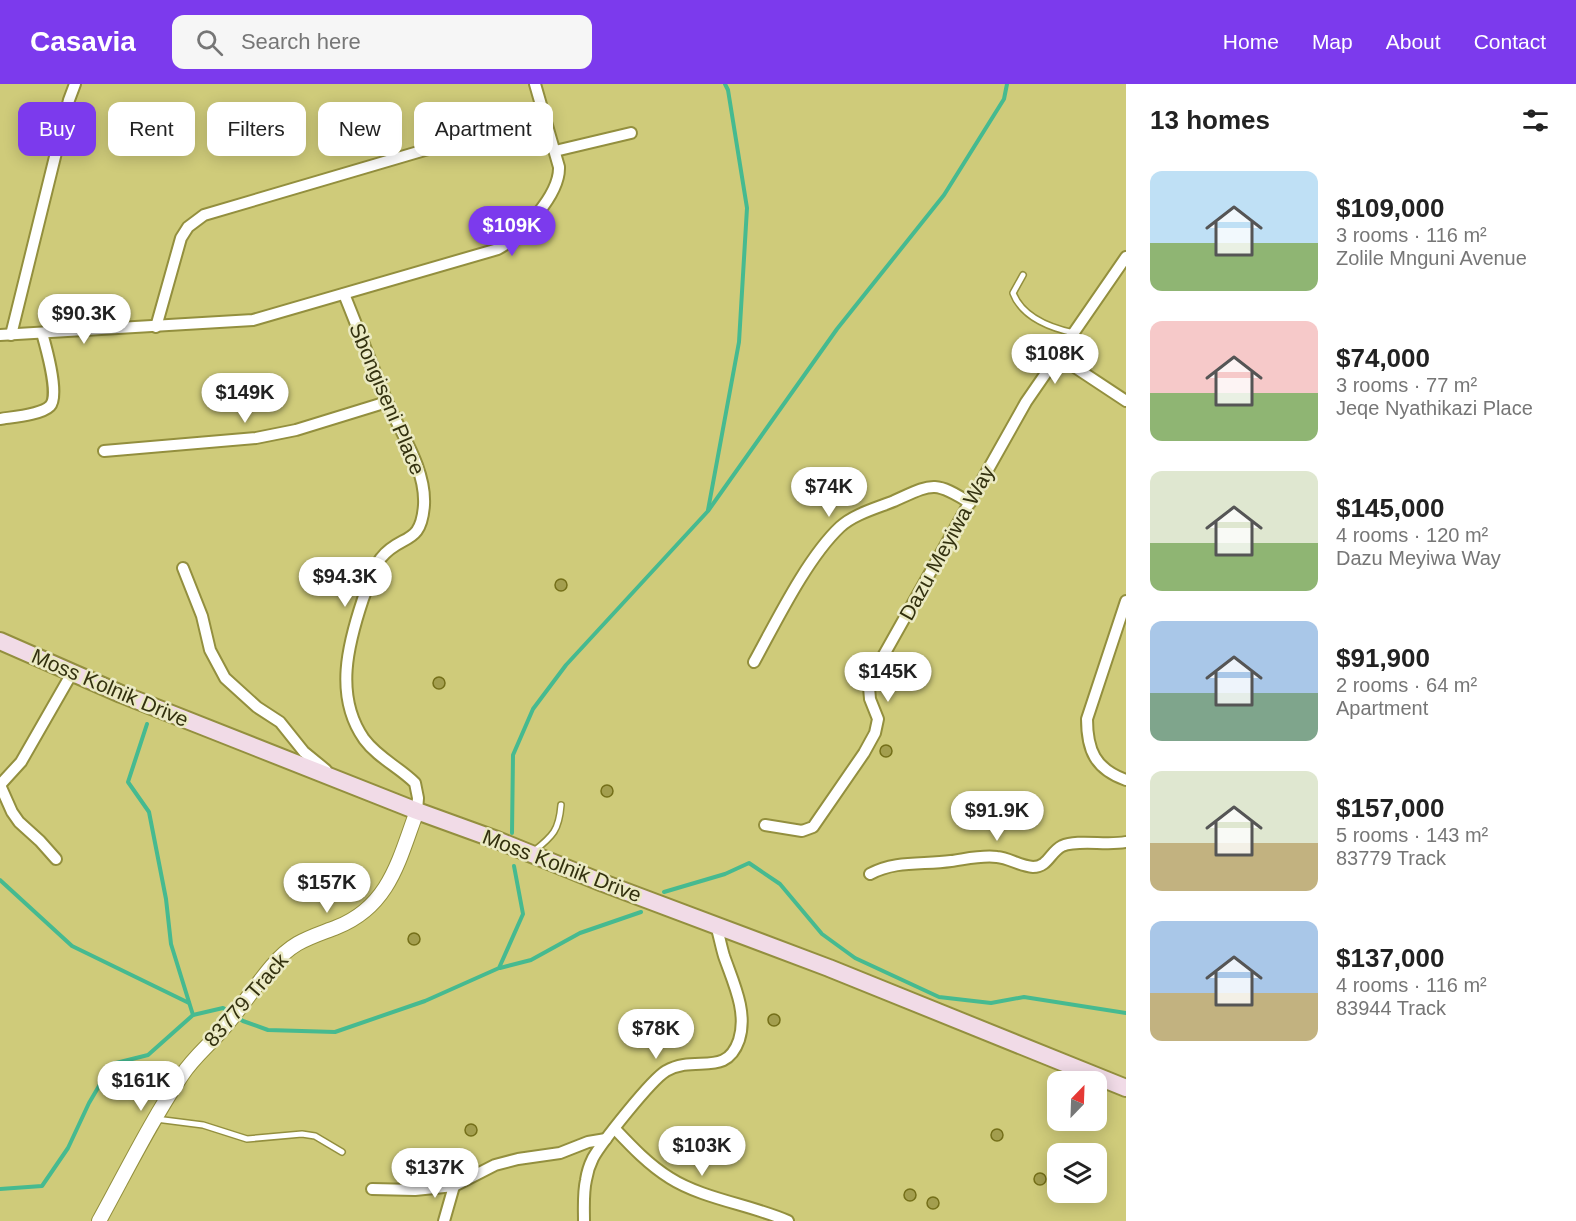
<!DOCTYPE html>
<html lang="en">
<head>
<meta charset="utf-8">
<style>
	body { margin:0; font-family:Arial,sans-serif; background:#f6f6f6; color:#222; height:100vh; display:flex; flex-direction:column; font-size:22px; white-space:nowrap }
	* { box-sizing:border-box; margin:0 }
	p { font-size:20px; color:#767676 }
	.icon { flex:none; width:33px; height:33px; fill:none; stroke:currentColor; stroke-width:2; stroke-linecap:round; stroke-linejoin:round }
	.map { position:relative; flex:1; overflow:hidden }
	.details { display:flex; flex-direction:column; background:#fff; width:450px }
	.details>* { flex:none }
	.top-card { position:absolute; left:18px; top:18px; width:570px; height:54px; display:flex; gap:12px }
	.needle { width:39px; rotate:23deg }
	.fabs { position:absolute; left:1047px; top:987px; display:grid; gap:12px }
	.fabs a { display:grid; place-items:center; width:60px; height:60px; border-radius:12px; background:#fff; box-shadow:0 3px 15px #0003; font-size:30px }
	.price { position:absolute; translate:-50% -51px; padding:0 14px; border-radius:21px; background:#fff; color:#222; font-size:20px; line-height:39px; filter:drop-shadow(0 2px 3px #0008) }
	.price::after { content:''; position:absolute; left:50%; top:36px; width:18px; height:14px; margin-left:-9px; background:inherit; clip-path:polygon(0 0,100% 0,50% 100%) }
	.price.active { background:#7c3aed; color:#fff }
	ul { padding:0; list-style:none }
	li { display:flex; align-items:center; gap:18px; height:150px; padding:0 24px }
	li span { display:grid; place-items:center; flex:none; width:168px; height:120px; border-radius:12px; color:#555 }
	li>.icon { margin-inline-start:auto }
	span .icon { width:72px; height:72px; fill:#fffc; stroke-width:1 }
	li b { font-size:26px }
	h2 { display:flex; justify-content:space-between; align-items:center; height:72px; padding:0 24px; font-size:26px }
	.pill { padding:0 21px; border-radius:12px; background:#fff; box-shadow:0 3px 15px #0003; font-size:21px; line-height:54px }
	.pill.active { background:#7c3aed; color:#fff }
	header { display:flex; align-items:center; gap:36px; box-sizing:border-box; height:84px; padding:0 30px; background:#7c3aed; color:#fff }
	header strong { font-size:28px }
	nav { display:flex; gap:33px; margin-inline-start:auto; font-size:21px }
	.search { width:420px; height:54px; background:#f6f6f6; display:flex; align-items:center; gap:15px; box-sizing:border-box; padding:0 21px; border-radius:12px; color:#767676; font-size:22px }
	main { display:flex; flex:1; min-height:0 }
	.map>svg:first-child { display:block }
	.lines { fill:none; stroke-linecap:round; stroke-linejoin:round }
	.stream { stroke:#46ba90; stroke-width:4 }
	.building { fill:#a39e4e; stroke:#746f19; stroke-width:1.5 }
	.service-casing { stroke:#938f3e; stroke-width:8 }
	.minor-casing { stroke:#938f3e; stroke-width:14 }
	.tertiary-casing { stroke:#938f3e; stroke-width:16 }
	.secondary-casing { stroke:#938f3e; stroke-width:20 }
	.service { stroke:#fff; stroke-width:5 }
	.minor { stroke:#fff; stroke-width:10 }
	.tertiary { stroke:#fff; stroke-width:14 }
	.secondary { stroke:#f1dbe7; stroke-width:16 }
	.labels { text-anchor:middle; stroke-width:5; stroke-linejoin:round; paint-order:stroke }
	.street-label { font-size:21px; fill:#33310f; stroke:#ebeac3 }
</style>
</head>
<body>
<header>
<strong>Casavia</strong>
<div class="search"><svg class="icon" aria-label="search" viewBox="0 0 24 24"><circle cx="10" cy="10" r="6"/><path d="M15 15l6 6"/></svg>Search here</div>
<nav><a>Home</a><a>Map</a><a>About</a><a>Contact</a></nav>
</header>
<main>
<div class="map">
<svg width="1126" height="1137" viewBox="0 0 1126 1137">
	<rect width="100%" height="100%" fill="#cfcb7a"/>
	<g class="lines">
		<g class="stream">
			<polyline points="708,426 739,258 747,124 728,6 725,0"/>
			<polyline points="147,640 128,698 149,728 166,815 171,860 193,931"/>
			<polyline points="512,749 513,671 533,625 566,581 708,427 837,245 944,111 1004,15 1007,0"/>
			<polyline points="0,796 72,862 189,919"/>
			<polyline points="664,808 725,790 749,779 780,800 822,850 855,874 939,913 991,919 1024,913 1126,929"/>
			<polyline points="500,884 531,876 580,849 641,828"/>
			<polyline points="0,1105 42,1102 68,1064 89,1019 112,980 148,971 193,931 223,924 243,937 268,946 335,948 425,917 499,884 523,830 514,782"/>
		</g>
	</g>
	<g class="building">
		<circle cx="561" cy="501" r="6"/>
		<circle cx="439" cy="599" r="6"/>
		<circle cx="886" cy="667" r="6"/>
		<circle cx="607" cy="707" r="6"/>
		<circle cx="414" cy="855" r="6"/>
		<circle cx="774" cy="936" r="6"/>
		<circle cx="676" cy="952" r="6"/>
		<circle cx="471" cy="1046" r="6"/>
		<circle cx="997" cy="1051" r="6"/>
		<circle cx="1040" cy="1095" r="6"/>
		<circle cx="910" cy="1111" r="6"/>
		<circle cx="933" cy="1119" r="6"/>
	</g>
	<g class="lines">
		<g class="service-casing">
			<g id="service">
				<path d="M1023 191 1013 209C1022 233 1051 244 1074 249"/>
				<path d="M534 767C553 752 559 746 561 721"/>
				<polyline points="156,1035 203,1041 247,1055 302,1050 315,1052 342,1068"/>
			</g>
		</g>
		<g class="minor-casing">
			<g id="minor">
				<polyline points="555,67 631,49"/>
				<path d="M344 210C359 247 373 284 388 320 402 351 426 386 424 421 421 463 401 449 381 474 372 486 368 502 363 515 348 560 334 612 364 655 378 674 399 683 415 699L418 714 417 727"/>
				<polyline points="156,243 181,154 188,143 204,131 544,31"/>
				<path d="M0 251 253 236 498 165C521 152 560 111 559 83L535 0"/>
				<polyline points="11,251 69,16 75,0"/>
				<polyline points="1058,272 1126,317"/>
				<path d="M0 335C12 333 41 331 50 322 60 312 46 263 42 249"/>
				<polyline points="104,367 256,354 296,346 387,318"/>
				<polyline points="183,484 202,532 210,566 225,594 257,623 280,638 304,668 326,686"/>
				<path d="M1126 517 1087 635C1087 666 1095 685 1126 696"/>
				<path d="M754 578C776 538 807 474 840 443 854 430 877 424 894 417 932 400 934 396 970 419"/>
				<polyline points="0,701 21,678 72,589"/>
				<polyline points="0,701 12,728 19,738 40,757 56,775"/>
				<polyline points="765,741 802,747 813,743 864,669 875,649 878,635 870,615 869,603 881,576 1026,318 1126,173"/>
				<path d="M870 790C896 776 923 781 951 777 966 775 982 771 997 773 1009 774 1020 782 1033 783 1048 783 1050 768 1062 762 1078 755 1107 762 1126 758"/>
				<path d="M615 1045C632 1063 649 1081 670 1094 703 1115 752 1121 788 1137"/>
				<polyline points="372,1105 415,1106 454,1102 495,1081 518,1075 560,1069 588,1058 606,1055"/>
				<polyline points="444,1137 454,1102"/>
				<path d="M584 1137C584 1124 583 1109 586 1096 587 1089 590 1080 593 1074 602 1058 651 996 666 987 696 970 726 994 739 956 748 928 733 898 724 872 721 862 719 851 716 841"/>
			</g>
		</g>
		<g class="tertiary-casing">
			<path id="tertiary" d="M99 1137C126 1088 151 1037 182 991 193 974 209 961 222 946 240 926 254 903 272 882 293 857 309 854 337 843 390 822 399 775 417 727"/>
		</g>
		<g class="secondary-casing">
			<polyline id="secondary" points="0,557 121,610 417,727 497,756 603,799 829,884 1126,1004"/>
		</g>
		<use href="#service" class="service"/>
		<use href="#minor" class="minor"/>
		<use href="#tertiary" class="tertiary"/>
		<use href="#secondary" class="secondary"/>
	</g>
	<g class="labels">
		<g class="street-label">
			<text transform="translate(387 315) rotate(67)" y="7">Sbongiseni Place</text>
			<text transform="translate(947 459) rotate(-61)" y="7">Dazu Meyiwa Way</text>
			<text transform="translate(110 604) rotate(23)" y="7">Moss Kolnik Drive</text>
			<text transform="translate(562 782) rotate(21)" y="7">Moss Kolnik Drive</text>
			<text transform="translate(246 916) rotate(-49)" y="7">83779 Track</text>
		</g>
	</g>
</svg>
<div class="fabs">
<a><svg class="needle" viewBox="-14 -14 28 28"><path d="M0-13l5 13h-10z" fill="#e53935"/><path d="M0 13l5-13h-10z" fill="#767676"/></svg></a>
<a><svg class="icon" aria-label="layers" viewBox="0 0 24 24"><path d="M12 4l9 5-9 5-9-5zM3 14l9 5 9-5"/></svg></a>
</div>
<b class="price active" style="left:512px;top:173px">$109K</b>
<b class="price" style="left:84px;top:261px">$90.3K</b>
<b class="price" style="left:1055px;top:301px">$108K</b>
<b class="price" style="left:245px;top:340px">$149K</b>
<b class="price" style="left:829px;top:434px">$74K</b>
<b class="price" style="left:345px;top:524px">$94.3K</b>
<b class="price" style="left:888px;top:619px">$145K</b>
<b class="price" style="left:997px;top:758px">$91.9K</b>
<b class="price" style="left:327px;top:830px">$157K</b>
<b class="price" style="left:656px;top:976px">$78K</b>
<b class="price" style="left:141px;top:1028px">$161K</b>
<b class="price" style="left:702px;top:1093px">$103K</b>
<b class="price" style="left:435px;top:1115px">$137K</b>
<div class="top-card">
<a class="pill active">Buy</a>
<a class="pill">Rent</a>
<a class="pill">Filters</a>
<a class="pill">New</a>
<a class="pill">Apartment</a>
</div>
</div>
<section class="details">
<h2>13 homes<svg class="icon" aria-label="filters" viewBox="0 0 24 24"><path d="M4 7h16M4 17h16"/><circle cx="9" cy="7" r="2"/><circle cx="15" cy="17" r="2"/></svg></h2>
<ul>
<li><span style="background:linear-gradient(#bfe0f5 60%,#8fb573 0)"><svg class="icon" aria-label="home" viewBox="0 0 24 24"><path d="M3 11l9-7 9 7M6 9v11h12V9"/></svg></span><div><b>$109,000</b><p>3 rooms · 116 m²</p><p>Zolile Mnguni Avenue</p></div></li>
<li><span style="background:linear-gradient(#f6c9c9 60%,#8fb573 0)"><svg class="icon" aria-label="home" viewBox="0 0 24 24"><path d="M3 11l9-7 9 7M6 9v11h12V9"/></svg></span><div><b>$74,000</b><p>3 rooms · 77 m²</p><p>Jeqe Nyathikazi Place</p></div></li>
<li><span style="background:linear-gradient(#dfe7d0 60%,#8fb573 0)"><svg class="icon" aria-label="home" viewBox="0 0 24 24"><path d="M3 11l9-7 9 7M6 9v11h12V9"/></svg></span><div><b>$145,000</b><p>4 rooms · 120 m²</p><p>Dazu Meyiwa Way</p></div></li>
<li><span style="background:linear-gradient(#a9c7e8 60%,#7fa58c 0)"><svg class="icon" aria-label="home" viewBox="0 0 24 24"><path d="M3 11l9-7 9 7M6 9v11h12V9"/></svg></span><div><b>$91,900</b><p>2 rooms · 64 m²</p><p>Apartment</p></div></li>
<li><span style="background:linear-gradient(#dfe7d0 60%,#c2b280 0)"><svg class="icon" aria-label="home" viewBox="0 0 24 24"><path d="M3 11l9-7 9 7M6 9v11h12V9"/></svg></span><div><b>$157,000</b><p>5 rooms · 143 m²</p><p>83779 Track</p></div></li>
<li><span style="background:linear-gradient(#a9c7e8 60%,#c2b280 0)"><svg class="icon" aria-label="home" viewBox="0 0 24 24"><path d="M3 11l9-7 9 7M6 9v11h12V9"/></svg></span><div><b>$137,000</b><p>4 rooms · 116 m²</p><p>83944 Track</p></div></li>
</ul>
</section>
</main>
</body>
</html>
